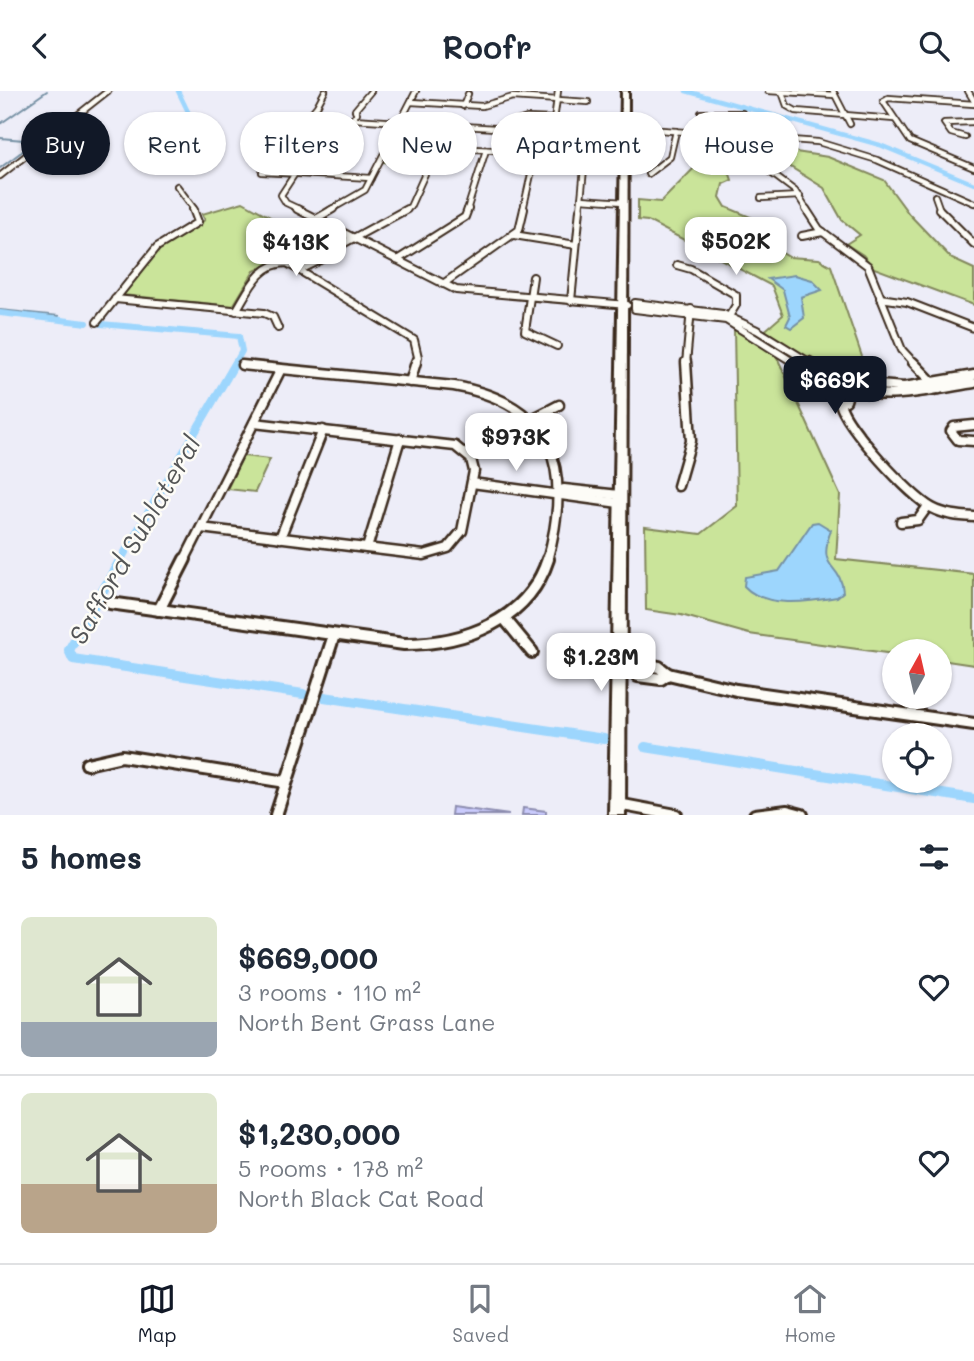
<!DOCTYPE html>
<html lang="en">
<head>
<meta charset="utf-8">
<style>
	body { margin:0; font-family:Mali,sans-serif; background:#f2f2f3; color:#1f2937; height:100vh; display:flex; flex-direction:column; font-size:26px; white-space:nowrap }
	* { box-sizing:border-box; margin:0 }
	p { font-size:23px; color:#747a83 }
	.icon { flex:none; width:38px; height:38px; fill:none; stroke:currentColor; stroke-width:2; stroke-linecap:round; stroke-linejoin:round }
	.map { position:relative; height:724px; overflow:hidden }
	.panel { display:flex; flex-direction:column; background:#fff; flex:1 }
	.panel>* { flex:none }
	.hud { position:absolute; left:21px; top:21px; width:933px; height:63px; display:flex; gap:14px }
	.needle { width:46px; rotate:8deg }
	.controls { position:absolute; left:882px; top:548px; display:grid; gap:14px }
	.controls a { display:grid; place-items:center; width:70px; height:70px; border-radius:50%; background:#fff; box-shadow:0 2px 5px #0004; font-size:35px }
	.price { position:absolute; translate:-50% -60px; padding:0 16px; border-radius:14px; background:#fff; color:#222; font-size:23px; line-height:46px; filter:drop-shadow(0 2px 4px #0008) }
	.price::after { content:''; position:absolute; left:50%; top:42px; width:21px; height:16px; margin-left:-10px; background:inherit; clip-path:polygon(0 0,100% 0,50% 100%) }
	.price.on { background:#111827; color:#fff }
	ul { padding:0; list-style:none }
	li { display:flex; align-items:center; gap:21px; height:175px; padding:0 21px }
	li+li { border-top:2px solid #e0e1e3 }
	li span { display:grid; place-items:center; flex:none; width:196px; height:140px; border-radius:10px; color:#555 }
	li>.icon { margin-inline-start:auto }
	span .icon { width:84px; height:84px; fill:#fffc; stroke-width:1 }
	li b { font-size:30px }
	h2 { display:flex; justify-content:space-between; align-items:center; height:84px; padding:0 21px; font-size:30px }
	.pill { padding:0 24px; border-radius:32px; background:#fff; box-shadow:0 2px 5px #0004; font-size:24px; line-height:63px }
	.pill.on { background:#111827; color:#fff }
	header { display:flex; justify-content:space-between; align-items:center; height:91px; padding:0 21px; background:#fff; font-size:32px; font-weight:600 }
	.tabs { display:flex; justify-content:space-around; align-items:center; height:98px; border-top:2px solid #e0e1e3; background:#fff; font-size:19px; color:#747a83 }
	.tabs a { display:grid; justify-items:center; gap:4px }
	.tabs .on { color:#111827 }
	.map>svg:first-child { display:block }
	.green { fill:#cae49a; stroke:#82875c; stroke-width:2 }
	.water { fill:#9dd6fd; stroke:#7691a4; stroke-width:2 }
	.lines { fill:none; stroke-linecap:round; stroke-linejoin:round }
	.stream { stroke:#7691a4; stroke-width:2 }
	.canal-far3 { stroke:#9dd6fd; stroke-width:4.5 }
	.canal-far2 { stroke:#9dd6fd; stroke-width:6 }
	.canal-far1 { stroke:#9dd6fd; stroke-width:8 }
	.canal { stroke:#9dd6fd; stroke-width:10 }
	.building { fill:#c9cafc; stroke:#8d8db0; stroke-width:2 }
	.minor-far3-casing { stroke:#3b2a1e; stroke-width:8 }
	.minor-far2-casing { stroke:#3b2a1e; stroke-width:10 }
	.minor-far1-casing { stroke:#3b2a1e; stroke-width:13 }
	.minor-casing { stroke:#3b2a1e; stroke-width:16 }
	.major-casing { stroke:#3b2a1e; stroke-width:6 }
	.minor-far3 { stroke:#fdfcf7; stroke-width:4.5 }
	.minor-far2 { stroke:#fdfcf7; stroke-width:6 }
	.minor-far1 { stroke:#fdfcf7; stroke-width:8 }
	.minor { stroke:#fdfcf7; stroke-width:10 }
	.major { fill:#fdfcf7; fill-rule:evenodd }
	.labels { text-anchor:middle; stroke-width:5; stroke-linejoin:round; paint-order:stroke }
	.water-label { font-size:26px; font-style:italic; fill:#545556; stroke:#fdfcf7 }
</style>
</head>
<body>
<header><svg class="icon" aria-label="back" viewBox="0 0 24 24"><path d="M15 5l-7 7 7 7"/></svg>Roofr<svg class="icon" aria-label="search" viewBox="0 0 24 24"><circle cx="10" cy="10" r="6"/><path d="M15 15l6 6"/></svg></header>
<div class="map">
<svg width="974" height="724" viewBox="0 0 974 724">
	<rect width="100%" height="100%" fill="#ededf8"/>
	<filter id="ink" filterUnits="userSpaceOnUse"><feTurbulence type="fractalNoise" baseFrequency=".0143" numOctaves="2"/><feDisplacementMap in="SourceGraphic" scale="14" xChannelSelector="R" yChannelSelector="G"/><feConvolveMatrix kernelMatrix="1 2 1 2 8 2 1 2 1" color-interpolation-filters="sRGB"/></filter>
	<g filter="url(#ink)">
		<g class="green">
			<polygon points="705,54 729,55 726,72 732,89 723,93 720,106 726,116 755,128 755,146 789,166 819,168 831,175 871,292 836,283 789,255 776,264 840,404 836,468 974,483 974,574 940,569 940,560 894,560 894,563 749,543 681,524 646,519 645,436 701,443 737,415 734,237 754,249 783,224 772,195 648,130 638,129 638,109 661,111 700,71"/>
			<polygon points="395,55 427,57 430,59 425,73 383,71 391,57"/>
			<polygon points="783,59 828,66 884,89 909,123 952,168 974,178 974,214 874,177 863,164 846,153 860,144 842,129 824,97 789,75"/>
			<polygon points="243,111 326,157 299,173 285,166 254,180 233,215 122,204 161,156 205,129 202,123"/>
			<polygon points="243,365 270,368 255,401 227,398"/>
		</g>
		<g class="water">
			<polygon points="795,184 812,189 822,199 801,206 804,227 791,237 786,234 790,226 783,199 768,188"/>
			<path d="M818 431 831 439C816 481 841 470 843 501L837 506C809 511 765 518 744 495L745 486 779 480 812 432Z"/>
		</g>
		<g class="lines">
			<g class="stream">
				<polyline points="0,33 47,0"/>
				<polyline points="0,47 36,50 0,77"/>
				<polyline points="0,219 59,225"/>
			</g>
			<g class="canal-far3">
				<polyline points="178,0 207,60"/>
				<polyline points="686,0 880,54 974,93"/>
			</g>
			<g class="canal-far2">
				<polyline points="0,222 87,232"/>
				<polyline points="101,233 239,245 242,260 235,273"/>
			</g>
			<polyline class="canal-far1" points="120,470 236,271"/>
			<g class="canal">
				<polyline points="121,468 69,559 73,568 303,603"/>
				<polyline points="324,606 604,648"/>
				<polyline points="645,656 974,708"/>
			</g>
		</g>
		<g class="building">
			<polygon points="452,716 509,724 451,724"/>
			<polygon points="523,717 546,720 546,724 522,724"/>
		</g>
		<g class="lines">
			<g class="minor-far3-casing">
				<g id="minor-far3">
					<polyline points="558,0 553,37 583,52 586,57 580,119"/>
					<polyline points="768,0 835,4"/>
					<polyline points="833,0 850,33"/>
					<polyline points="968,0 974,10"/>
					<polyline points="782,1 787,15 796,20 894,28"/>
					<polyline points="411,11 482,15 513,6 588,11"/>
					<polyline points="974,13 888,7 883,10 910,50 974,77"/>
					<polyline points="463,15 468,3"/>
					<polyline points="701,22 742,22"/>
					<polyline points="709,22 713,42"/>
					<polyline points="353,28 495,37 527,27 553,28"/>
					<polyline points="676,40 633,37 818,51 877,69 974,112"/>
					<polyline points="753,45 763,76 795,100 807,119"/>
					<polyline points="965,46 951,42 944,32 974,31"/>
					<polyline points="258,53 332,57 357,22 355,19 371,0"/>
					<polyline points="389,53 509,60 528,57 579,36 630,37"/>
					<polyline points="284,55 317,15 325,0"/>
					<polyline points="262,81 371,87"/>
					<polyline points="296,81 281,104 286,112 301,119"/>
					<polyline points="648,83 670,66 676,40"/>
					<polyline points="0,85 108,0"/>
					<polyline points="177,95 195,119"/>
					<polyline points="935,105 940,119"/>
					<polyline points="761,107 800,105"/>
					<polyline points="581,108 624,111"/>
					<polyline points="330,119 365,99 416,0"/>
					<polyline points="404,119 410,116 437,56"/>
					<polyline points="467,119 486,59"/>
					<polyline points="523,119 534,70 534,63 528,57"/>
				</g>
			</g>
			<g class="minor-far2-casing">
				<g id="minor-far2">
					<polyline points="297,118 456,199 627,214"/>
					<polyline points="806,118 819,138 868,175 902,259 915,273"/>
					<polyline points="939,118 974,153"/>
					<polyline points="316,128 333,118"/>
					<polyline points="514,144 576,154"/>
					<polyline points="802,145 823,141"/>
					<polyline points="327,163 327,166 304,177 306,173 407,118"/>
					<polyline points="397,169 465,126 468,118"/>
					<polyline points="677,174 691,178 736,204 736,214 728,227"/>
					<polyline points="533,186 525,240 557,255"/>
					<polyline points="443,193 519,139 524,118"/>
					<polyline points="880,207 907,211 974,237"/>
					<polyline points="115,208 264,222 273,226 278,237"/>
					<polyline points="571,210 580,118"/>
					<path d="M236 220C249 199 259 172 287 172L414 249 418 266 416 273"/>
					<polyline points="97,231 157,156 198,131 193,118"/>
					<polyline points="686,273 691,218"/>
					<polyline points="796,273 726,229 635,218 635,212 723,223 757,239 812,273"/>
				</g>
			</g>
			<g class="minor-far1-casing">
				<g id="minor-far1">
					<polyline points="793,271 824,288 828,286 827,282 809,271"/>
					<polyline points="913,271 939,298"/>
					<path d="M242 274 454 295C555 313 573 378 547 470"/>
					<path d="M974 284 904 296 854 292 851 295C873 314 946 296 974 292"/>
					<polyline points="410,291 416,271"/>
					<polygon points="837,300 848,303 846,310 840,312 835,307"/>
					<polyline points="843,300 845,293"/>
					<path d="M840 312C846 336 910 405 932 417 945 424 959 425 974 426"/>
					<polyline points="532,328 559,314"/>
					<polyline points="974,334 954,336 951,340 958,349 974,350"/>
					<polyline points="472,392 619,412"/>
					<polyline points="678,395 691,350 686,271"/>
					<polyline points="557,401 564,398 619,404"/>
					<polyline points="901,431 918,429 928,415"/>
					<polyline points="201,437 424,464 448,457 462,440 474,380 471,368 455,355 254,332"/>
					<polyline points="280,447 323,339"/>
					<polyline points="367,457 400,348"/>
					<polyline points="184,470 281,278"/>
				</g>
			</g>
			<g class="minor-casing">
				<g id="minor">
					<path d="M110 512 404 553C464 553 528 530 548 468"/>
					<polyline points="159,519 185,468"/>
					<polyline points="504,527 532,561"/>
					<polygon points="640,572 659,576 668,583 661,588 638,585 633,578"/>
					<polyline points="619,576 633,578"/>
					<polyline points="668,583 736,599 974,633"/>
					<polyline points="87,673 122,665 286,691"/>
					<polyline points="618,713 676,724"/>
					<polyline points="276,724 334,544"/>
					<polyline points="755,724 787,720 802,724"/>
				</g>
			</g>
			<g class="major-casing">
				<polygon id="major" points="622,0 628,0 625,724 609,724"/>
			</g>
			<use href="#minor-far3" class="minor-far3"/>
			<use href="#minor-far2" class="minor-far2"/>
			<use href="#minor-far1" class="minor-far1"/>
			<use href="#minor" class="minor"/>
			<use href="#major" class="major"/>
		</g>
	</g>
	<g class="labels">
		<g class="water-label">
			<text transform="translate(135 449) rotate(-60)" y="9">Safford Sublateral</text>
		</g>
	</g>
</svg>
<div class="controls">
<a><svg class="needle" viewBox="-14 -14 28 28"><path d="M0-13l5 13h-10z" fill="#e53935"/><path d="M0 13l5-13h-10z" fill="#747a83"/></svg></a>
<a><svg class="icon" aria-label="locate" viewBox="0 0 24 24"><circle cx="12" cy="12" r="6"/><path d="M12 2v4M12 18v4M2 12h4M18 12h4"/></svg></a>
</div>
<b class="price" style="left:736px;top:186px">$502K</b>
<b class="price" style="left:296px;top:187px">$413K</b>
<b class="price on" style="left:835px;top:325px">$669K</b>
<b class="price" style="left:516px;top:382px">$973K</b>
<b class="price" style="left:601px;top:602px">$1.23M</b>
<div class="hud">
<a class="pill on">Buy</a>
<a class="pill">Rent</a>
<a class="pill">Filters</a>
<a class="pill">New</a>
<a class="pill">Apartment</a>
<a class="pill">House</a>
</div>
</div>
<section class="panel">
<h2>5 homes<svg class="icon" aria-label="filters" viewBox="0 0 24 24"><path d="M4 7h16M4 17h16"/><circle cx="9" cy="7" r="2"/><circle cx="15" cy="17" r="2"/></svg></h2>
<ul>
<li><span style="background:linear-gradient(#dfe7d0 75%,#9aa5b1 0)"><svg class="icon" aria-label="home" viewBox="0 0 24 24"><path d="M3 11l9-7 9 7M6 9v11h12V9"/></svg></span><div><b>$669,000</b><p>3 rooms · 110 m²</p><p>North Bent Grass Lane</p></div><svg class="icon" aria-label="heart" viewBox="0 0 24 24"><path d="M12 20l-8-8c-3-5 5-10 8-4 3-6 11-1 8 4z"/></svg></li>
<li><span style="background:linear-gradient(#dfe7d0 65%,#b9a48a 0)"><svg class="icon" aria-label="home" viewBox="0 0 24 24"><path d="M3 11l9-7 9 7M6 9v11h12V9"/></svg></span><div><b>$1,230,000</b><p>5 rooms · 178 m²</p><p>North Black Cat Road</p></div><svg class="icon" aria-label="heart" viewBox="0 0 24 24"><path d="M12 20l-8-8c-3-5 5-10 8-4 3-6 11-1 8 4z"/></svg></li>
</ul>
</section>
<nav class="tabs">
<a class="on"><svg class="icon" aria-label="map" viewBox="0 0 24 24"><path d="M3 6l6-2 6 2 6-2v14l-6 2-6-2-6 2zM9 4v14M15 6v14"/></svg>Map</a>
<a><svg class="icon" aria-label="saved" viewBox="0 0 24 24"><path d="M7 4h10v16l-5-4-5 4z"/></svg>Saved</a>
<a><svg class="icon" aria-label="home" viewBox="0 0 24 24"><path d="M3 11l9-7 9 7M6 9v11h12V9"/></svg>Home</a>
</nav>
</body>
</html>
